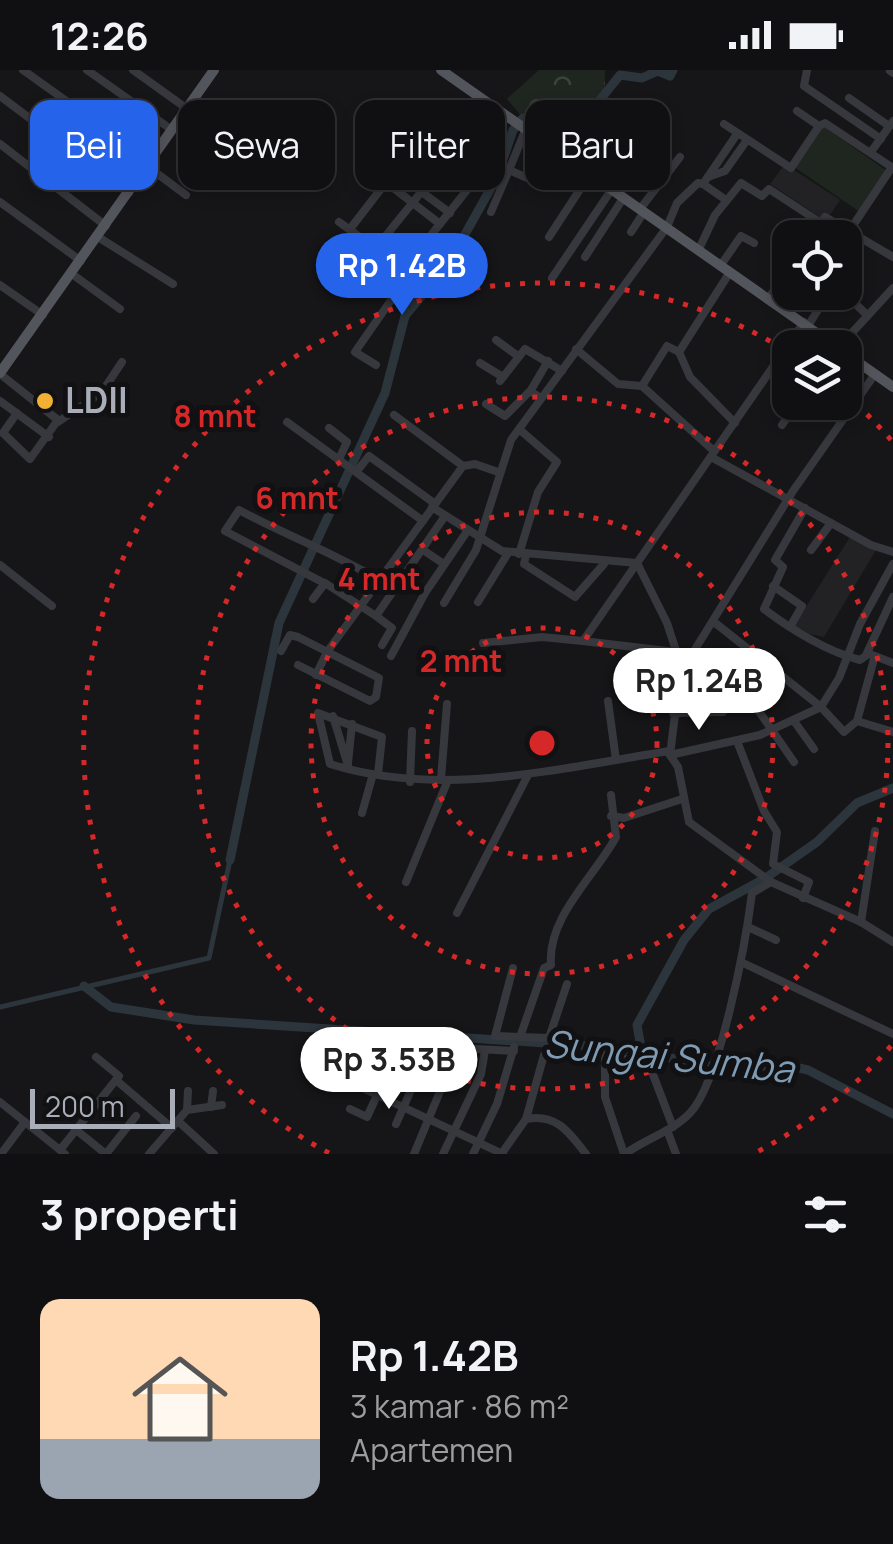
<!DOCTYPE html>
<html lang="id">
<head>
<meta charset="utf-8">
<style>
	body { margin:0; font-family:Manrope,sans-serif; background:#1e1e20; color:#f1f3f6; height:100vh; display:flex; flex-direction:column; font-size:38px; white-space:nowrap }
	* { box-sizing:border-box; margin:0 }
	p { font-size:32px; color:#9c9d9f }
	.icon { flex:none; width:55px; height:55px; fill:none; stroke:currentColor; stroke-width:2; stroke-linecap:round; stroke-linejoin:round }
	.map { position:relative; height:1084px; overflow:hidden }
	.panel { display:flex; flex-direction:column; background:#101012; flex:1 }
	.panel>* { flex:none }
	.banner { position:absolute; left:30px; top:30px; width:835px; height:90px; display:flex; gap:20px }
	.buttons { position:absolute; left:772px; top:150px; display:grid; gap:20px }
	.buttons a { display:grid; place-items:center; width:90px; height:90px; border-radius:20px; background:#101012; box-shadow:0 5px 15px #0003,0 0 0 2px #303032; font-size:50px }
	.scale { position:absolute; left:30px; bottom:25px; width:145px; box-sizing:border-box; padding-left:10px; border:5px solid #a8adb8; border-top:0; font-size:28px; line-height:35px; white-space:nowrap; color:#a8adb8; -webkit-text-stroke:8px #111113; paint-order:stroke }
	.price { position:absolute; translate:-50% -85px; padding:0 22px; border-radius:35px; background:#fff; color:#222; font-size:32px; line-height:65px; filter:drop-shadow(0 2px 5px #0008) }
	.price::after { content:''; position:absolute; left:50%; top:60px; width:30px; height:22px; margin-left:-15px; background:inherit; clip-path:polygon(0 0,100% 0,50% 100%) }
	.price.selected { background:#2563eb; color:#fff }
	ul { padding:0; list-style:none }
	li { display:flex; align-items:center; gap:30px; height:250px; padding:0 40px }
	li+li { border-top:2px solid #303032 }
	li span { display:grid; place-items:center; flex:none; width:280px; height:200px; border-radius:20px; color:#555 }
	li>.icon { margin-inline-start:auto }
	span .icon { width:120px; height:120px; fill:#fffc; stroke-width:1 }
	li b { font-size:42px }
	h2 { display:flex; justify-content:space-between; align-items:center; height:120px; padding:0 40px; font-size:42px }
	.pill { padding:0 35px; border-radius:20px; background:#101012; box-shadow:0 5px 15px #0003,0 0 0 2px #303032; font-size:35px; line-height:90px }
	.pill.selected { background:#2563eb; color:#fff }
	.status { display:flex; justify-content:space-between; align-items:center; height:70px; padding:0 50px; background:#101012; direction:ltr }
	.status svg { height:28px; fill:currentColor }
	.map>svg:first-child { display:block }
	.built { fill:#222225 }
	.forest { fill:url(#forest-crowns) }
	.pitch { fill:#1e261f }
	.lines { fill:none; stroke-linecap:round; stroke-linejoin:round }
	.canal { stroke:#2c353c; stroke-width:5 }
	.river { stroke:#2c353c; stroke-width:9 }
	.minor { stroke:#37383d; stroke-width:8 }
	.major { stroke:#53555c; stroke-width:10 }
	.ring { fill:none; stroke:#d62828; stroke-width:5; stroke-dasharray:5 10 }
	.poi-dot { fill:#f2b134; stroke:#111113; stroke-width:4 }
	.labels { text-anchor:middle; stroke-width:10; stroke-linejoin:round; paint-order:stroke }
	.poi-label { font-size:35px; font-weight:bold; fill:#a8adb8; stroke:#111113; text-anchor:start }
	.water-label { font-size:38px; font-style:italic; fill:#7f9bb3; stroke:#111113 }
	.centre { fill:#d62828; stroke:#111113; stroke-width:5 }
	.ring-label { font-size:30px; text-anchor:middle; font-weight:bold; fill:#d62828; stroke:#111113; stroke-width:10; stroke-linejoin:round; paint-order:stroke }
</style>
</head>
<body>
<div class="status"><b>12:26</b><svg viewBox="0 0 49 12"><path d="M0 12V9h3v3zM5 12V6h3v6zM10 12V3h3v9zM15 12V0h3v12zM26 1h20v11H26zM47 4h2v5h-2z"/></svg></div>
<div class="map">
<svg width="893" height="1084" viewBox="0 0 893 1084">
	<defs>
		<pattern id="forest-crowns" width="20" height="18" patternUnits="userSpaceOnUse" patternTransform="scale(2.5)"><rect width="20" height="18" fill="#1e261f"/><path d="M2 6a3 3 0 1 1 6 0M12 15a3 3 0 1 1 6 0" fill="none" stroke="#3c433d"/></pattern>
	</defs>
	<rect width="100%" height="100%" fill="#161618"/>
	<g class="built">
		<polygon points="785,94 840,130 826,151 770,114"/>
		<polygon points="850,467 876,480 824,567 810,564 794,556"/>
	</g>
	<polygon class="forest" points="539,0 605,0 604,47 587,64 531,57 507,29"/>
	<polygon class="pitch" points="823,56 887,101 860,142 794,97"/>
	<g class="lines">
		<polyline class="canal" points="0,937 209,888 230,790"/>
		<g class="river">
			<polyline points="230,790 279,553 385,323 405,246 449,193 497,107 513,60 523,48 579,56 620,5 642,8 658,1 670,6 673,0"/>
			<polyline points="84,916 111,937 194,950 622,978 719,998 785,995 808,1000 893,1044"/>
			<polyline points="642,983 637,955 684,870 709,839 764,809 817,772 857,733 893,718"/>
		</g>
		<g class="minor">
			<polyline points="23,0 150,91"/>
			<polyline points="87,0 172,60"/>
			<polyline points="133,0 186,38"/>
			<polyline points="807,0 804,16 881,69"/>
			<polyline points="890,1 893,3"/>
			<polyline points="0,26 129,123"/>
			<polyline points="849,28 889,56"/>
			<polyline points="797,41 819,56 825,53 893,98"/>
			<polyline points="177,52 202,75"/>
			<polyline points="724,54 791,98 819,56"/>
			<polyline points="525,61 509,100 539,113"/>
			<polyline points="0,74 106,156"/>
			<polyline points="460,79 491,36"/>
			<polyline points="871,82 893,51"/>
			<polyline points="147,96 186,125"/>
			<polyline points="395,102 450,143"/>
			<polyline points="708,107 725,101 747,70"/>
			<polyline points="387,113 440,154"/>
			<polyline points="605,114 639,64"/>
			<polyline points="703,114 726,130"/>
			<polyline points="0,132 81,191"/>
			<polyline points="640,139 680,87"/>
			<polyline points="491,142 509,100"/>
			<polyline points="339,152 418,209"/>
			<polyline points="350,159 428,58 442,63 483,100 404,199"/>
			<polyline points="850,160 892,97"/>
			<polyline points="631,162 644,142"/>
			<polyline points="98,167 173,214"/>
			<polyline points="549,167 590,104"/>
			<polyline points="811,168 821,153"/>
			<polyline points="376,178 455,80 486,33"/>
			<polyline points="699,179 715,145 741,113 762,126 769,119 821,153 825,147 893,187"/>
			<polyline points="585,187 624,127"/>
			<polyline points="721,195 741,166 754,173"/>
			<polyline points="72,204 120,239"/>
			<polyline points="552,208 612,119"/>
			<polyline points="0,215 43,245"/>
			<polyline points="843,222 866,244"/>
			<polyline points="768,229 790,197"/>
			<polyline points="808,256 829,222"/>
			<polyline points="496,270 518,286"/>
			<polyline points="838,278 893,218"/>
			<polyline points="576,279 618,314 642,316"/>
			<polyline points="679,282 690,307 735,353"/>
			<polyline points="480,293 503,307"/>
			<polyline points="376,295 355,282 410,203"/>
			<polyline points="0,304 58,350 30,389 3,363 17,343"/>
			<polyline points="500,311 525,279 562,301"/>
			<polyline points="531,320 548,291"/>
			<polyline points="0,331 49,367"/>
			<polyline points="827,332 845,347"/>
			<polyline points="486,334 505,346 530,321 541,328"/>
			<polyline points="394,345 463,396"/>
			<polyline points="58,352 102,322 122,292"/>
			<polyline points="287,352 423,451"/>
			<polyline points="782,355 798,332"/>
			<polyline points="329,358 347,372 339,389"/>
			<polyline points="519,359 557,392 538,422 519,484"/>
			<polyline points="714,381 642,316 667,276 679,282 730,202"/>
			<polyline points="711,387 871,475 893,482"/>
			<polyline points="357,401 369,386 434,433"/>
			<polyline points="432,437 502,481 637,493"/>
			<path d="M805 438 775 490 783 497 764 539C790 559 828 582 860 590L867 585"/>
			<polyline points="423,480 444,494"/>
			<polyline points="811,480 831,453"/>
			<polyline points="526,485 524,494 575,527 604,494"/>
			<polyline points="637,493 667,553 681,596 670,685 678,697 689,752 771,812 861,852 893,872"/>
			<polyline points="0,495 52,536"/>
			<path d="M324 513 225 461 239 440C287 466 332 482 379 510"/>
			<polyline points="773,516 802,536 790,557"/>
			<polyline points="893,527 867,583 893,593"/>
			<polyline points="313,529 325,513 376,546 445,446"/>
			<polyline points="478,532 508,483"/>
			<polyline points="444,533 476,480 511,370 667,157 677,133 698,113 703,114 737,64"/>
			<polyline points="376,546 392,558 382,575"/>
			<polyline points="714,552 821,637 844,662 857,651 874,589"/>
			<polyline points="583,571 676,582"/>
			<polyline points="483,573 542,567 583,571 804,252"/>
			<polyline points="281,581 290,565 298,567 379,608 376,627 370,631 298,595"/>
			<polyline points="391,586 425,523 468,460"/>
			<polyline points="681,602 793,421 875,304"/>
			<polyline points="316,605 327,582 463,396 475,394 498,402"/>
			<polyline points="608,631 616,690"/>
			<polyline points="758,640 794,692"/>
			<polyline points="673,643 723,642"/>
			<polyline points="333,646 349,699"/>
			<polyline points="794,651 814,679"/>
			<polyline points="857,651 893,662"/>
			<polyline points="737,671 764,741 777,762 773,794 809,812 803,828"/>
			<polyline points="670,685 760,665 821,637 839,608 860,554 893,494"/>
			<polyline points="348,693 352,654"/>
			<path d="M378 704 382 667 318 643 330 694C442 729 558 698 670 681"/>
			<polyline points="441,709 447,634"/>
			<polyline points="410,712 412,661"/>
			<polyline points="362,743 373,704"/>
			<polyline points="611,746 624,748 682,729"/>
			<polyline points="406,812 448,710"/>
			<polyline points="457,843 528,705"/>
			<polyline points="861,852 875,761"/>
			<polyline points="748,857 776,870"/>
			<polyline points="743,893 893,964"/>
			<polyline points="513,898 495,966 549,968 567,914"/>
			<path d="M520 967 544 898 551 895C547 847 595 806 616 767L611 725"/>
			<polyline points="367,984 391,994"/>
			<polyline points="116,1010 172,1058"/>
			<polyline points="358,1016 503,1084"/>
			<polyline points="0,1032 60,1080"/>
			<polyline points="211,1037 213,1021"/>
			<polyline points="350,1039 367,1047 399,978"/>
			<polyline points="187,1040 222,1035"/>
			<polyline points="526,1049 544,985"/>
			<polyline points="178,1051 214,1084"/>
			<polyline points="396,1054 426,986"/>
			<polyline points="75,1059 106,1084"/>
			<polyline points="667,1060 676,1084"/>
			<path d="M502 1083 526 1049C556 1043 569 1062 586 1084"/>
			<polyline points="1,1084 25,1052"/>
			<polyline points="65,1084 60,1080 119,1006 96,987"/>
			<polyline points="106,1084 136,1046"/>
			<polyline points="149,1084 187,1040 188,1021"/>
			<polyline points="414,1084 458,978 514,981"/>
			<polyline points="443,1084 481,1004 485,980"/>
			<polyline points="473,1084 497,1034 514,977"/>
			<polyline points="624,1084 605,1027 605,984 649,994 673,1057"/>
			<path d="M625 1084C645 1069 672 1062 690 1043 720 1012 746 871 752 823L771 812"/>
		</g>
		<g class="major">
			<polyline points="441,0 838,278"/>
			<polyline points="845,283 893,317"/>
			<polyline points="0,303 214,0"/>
		</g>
	</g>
	<g class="ring">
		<circle cx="542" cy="673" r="115"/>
		<circle cx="542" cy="673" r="231"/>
		<circle cx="542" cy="673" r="346"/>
		<path d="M891 976A462 462 0 0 1 755 1083M329 1083A462 462 0 1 1 787 281M845 324A462 462 0 0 1 891 370"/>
	</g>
	<circle class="poi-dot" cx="45" cy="331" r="10"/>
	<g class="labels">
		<g class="poi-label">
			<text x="65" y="343">LDII</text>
		</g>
		<g class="water-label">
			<text transform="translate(669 987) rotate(6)" y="13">Sungai Sumba</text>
		</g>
	</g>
	<circle cx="542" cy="673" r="15" class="centre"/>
	<g class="ring-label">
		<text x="215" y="357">8 mnt</text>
		<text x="297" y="439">6 mnt</text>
		<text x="379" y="520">4 mnt</text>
		<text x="461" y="602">2 mnt</text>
	</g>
</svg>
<div class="buttons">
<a><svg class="icon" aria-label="locate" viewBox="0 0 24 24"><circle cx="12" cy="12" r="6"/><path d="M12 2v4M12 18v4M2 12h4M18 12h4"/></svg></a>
<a><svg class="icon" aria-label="layers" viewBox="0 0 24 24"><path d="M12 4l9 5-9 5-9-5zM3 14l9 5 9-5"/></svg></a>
</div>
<div class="scale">200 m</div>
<b class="price selected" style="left:402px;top:248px">Rp 1.42B</b>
<b class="price" style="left:699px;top:663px">Rp 1.24B</b>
<b class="price" style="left:389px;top:1042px">Rp 3.53B</b>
<div class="banner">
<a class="pill selected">Beli</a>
<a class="pill">Sewa</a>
<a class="pill">Filter</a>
<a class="pill">Baru</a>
</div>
</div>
<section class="panel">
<h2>3 properti<svg class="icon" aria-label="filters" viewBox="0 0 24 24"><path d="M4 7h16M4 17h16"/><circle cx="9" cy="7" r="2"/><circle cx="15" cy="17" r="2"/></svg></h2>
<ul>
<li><span style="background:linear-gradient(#ffd9b3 70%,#9aa5b1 0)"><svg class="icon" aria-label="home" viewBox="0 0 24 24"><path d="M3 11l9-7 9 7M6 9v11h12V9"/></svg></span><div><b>Rp 1.42B</b><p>3 kamar · 86 m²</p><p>Apartemen</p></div></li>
</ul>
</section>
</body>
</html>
